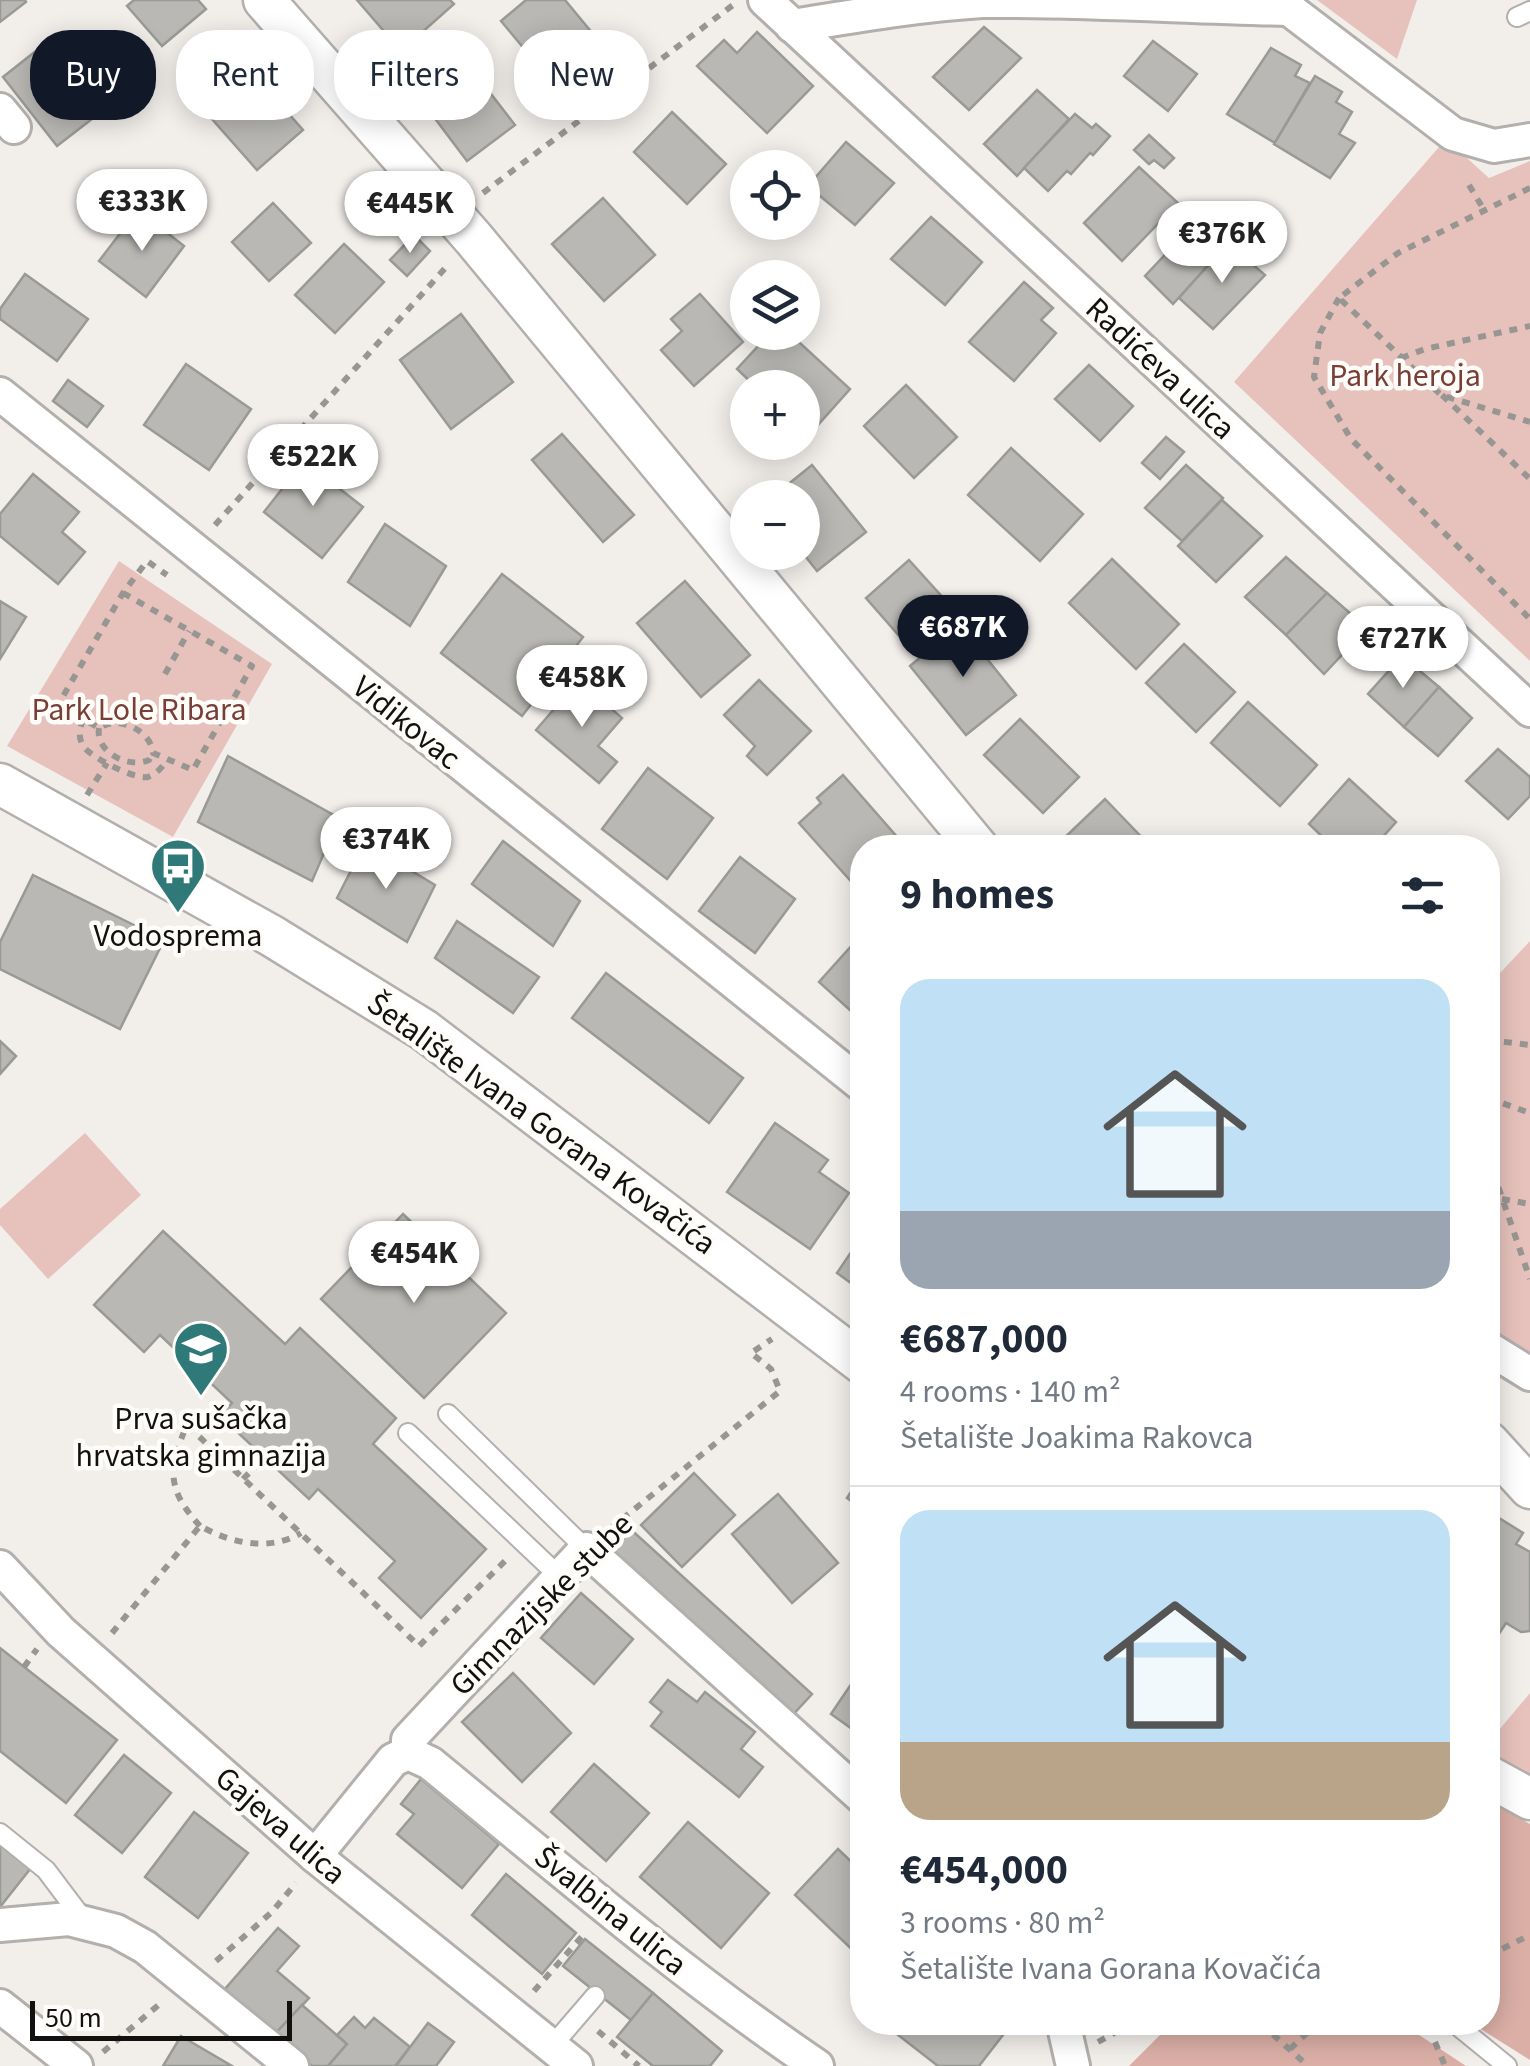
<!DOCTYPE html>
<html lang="en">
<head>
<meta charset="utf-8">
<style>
	body { margin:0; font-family:"Source Sans 3",sans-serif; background:#f6f6f7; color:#1f2937; height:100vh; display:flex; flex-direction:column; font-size:38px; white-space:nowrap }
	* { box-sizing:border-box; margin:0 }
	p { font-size:32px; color:#747a83 }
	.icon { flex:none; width:55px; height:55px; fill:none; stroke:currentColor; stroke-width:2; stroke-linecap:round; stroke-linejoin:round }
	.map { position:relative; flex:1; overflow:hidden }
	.panel { position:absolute; left:850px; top:835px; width:650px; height:1200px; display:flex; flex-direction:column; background:#fff; border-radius:40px; box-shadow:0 5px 25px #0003 }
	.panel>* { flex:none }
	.banner { position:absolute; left:30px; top:30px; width:670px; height:90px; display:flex; gap:20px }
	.controls { position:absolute; left:730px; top:150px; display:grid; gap:20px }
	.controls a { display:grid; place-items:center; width:90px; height:90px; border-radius:50%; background:#fff; box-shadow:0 5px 25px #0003; font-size:50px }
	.scale { position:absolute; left:30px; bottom:25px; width:262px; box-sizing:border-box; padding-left:10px; border:5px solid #121110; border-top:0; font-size:28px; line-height:35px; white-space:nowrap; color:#121110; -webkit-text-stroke:8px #fffdf9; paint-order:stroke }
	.price { position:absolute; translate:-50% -85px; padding:0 22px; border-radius:35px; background:#fff; color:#222; font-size:32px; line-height:65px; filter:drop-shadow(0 2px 5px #0008) }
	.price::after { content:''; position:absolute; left:50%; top:60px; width:30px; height:22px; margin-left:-15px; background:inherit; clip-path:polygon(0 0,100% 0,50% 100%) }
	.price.selected { background:#111827; color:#fff }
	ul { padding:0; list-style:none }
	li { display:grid; align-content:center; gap:20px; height:530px; padding:0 50px }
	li+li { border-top:2px solid #e0e1e3 }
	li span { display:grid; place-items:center; height:310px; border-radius:30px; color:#555 }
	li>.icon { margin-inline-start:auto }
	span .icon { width:180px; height:180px; fill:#fffc; stroke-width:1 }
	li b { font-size:42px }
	h2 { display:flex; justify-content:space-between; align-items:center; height:120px; padding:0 50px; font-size:42px }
	.tag { padding:0 35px; border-radius:40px; background:#fff; box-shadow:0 5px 25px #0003; font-size:35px; line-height:90px }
	.tag.selected { background:#111827; color:#fff }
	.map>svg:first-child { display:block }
	.green { fill:#e7c2bc }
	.forest { fill:#dbafa6 }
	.building { fill:#b9b8b4; stroke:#999995; stroke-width:2.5 }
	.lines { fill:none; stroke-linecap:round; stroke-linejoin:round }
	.service-casing { stroke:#b2afac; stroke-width:22 }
	.minor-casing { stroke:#b2afac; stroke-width:38 }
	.tertiary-casing { stroke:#b2afac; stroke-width:45 }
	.path { stroke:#989693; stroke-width:6; stroke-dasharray:8 8; stroke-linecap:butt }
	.service { stroke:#fff; stroke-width:18 }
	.minor { stroke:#fff; stroke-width:32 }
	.tertiary { stroke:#fff; stroke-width:40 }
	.labels { text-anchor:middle; stroke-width:9; stroke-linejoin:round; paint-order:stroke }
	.street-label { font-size:32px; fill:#121110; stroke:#fffdf9 }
	.park-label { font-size:32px; fill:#793e35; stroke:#fffdf9 }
	.poi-label { font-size:32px; fill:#121110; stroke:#fffdf9 }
</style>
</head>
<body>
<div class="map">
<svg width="1530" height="2066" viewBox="0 0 1530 2066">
	<rect width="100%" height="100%" fill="#f2efeb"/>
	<g class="green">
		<polygon points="1317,0 1417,0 1397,59"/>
		<polygon points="1446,139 1489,178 1530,161 1530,661 1234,382"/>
		<polygon points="119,561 272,664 173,837 7,746"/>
		<polygon points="1530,941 1530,1361 1488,1335 1488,986"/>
		<polygon points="85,1133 141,1195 48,1279 0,1225 0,1209"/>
		<polygon points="1530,1693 1530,1778 1488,1754 1488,1743"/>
	</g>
	<g class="forest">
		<polygon points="1488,1801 1530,1824 1530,2060 1471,2023 1488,2022"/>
		<polygon points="1172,2023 1401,2023 1466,2066 1129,2066"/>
	</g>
	<g class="building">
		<polygon points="0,0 25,0 26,2 0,22"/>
		<polygon points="134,0 198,0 206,9 162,46 127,6"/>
		<polygon points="357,0 450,0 454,4 401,51"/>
		<polygon points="526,0 565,0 608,52 561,93 501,21"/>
		<polygon points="984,27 1021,58 969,110 933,77"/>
		<polygon points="757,32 813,86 767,133 697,66 724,40 737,53"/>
		<polygon points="56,35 110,105 57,146 3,77"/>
		<polygon points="1153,41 1197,74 1168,111 1124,76"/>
		<polygon points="1271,48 1301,65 1295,76 1310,83 1275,143 1227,114"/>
		<polygon points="235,53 303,130 257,170 189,93"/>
		<polygon points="471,68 515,125 467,161 424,104"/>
		<polygon points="1315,76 1342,92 1336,102 1352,112 1339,134 1355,143 1330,178 1274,144"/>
		<polygon points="1037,90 1069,119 1017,176 984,144"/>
		<polygon points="672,112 726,164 687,204 634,152"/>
		<polygon points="1075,114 1092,128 1096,124 1110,136 1093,155 1090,153 1071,174 1067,171 1048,191 1024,168"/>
		<polygon points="1149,135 1174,158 1164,168 1154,160 1149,164 1134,150"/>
		<polygon points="846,142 894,183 855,225 808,186"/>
		<polygon points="1139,167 1178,203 1122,261 1084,223"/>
		<polygon points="603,198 655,255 604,301 552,244"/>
		<polygon points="273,203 311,243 269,281 232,242"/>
		<polygon points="138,210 184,246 146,297 99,261"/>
		<polygon points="931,217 982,262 945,305 891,259"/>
		<polygon points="1193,225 1222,250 1173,304 1145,276"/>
		<polygon points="414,235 430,251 407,276 390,260"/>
		<polygon points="1228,243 1265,275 1213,329 1179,298"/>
		<polygon points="344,244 384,282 335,333 295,295"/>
		<polygon points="25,274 88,319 57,361 0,319 0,309"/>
		<polygon points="1024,282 1053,308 1041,320 1056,333 1014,381 969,342"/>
		<polygon points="700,294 743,342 694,386 661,350 682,331 671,319"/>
		<polygon points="461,314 513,382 451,429 400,360"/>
		<polygon points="771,332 788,332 850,389 809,435 802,429 802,388 757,388 737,369"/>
		<polygon points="186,364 251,409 209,470 144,425"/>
		<polygon points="1089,365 1133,406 1100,441 1055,399"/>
		<polygon points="68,380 103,406 87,427 53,401"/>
		<polygon points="906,385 957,437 914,478 864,426"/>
		<polygon points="562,434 634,515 603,542 532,460"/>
		<polygon points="1166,437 1184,452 1160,479 1142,463"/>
		<polygon points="1011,448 1083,514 1040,561 968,495"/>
		<polygon points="304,461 363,507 322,558 264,512"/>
		<polygon points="812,465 866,532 817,571 802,552 802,498 771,498"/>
		<polygon points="1186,465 1223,498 1182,541 1145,508"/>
		<polygon points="33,474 79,512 62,532 85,552 58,584 0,536 0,514"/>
		<polygon points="1222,500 1262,536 1216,582 1178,546"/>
		<polygon points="385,524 446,566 410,626 348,582"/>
		<polygon points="1286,557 1327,593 1286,635 1245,597"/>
		<polygon points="1112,559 1179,624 1136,669 1069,603"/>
		<polygon points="909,560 945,600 901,638 866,598"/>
		<polygon points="502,574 583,637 522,716 441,653"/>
		<polygon points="685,581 750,655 701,697 637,623"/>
		<polygon points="1327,593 1367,628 1324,674 1286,635"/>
		<polygon points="0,601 26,617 0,659"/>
		<polygon points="960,625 1016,695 966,735 910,666"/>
		<polygon points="1184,644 1235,692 1196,732 1146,683"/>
		<polygon points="1402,656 1439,687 1404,727 1368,694"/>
		<polygon points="579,680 622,718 598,746 617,762 599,783 536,730"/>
		<polygon points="759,680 811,731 767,775 747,756 755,746 724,715"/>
		<polygon points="1439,687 1472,718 1438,756 1404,727"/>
		<polygon points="1248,702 1317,765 1280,806 1211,743"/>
		<polygon points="1020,719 1079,777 1043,813 984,755"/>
		<polygon points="1498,749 1530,777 1530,796 1508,819 1466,781"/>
		<polygon points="228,756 339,818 312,881 198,822"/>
		<polygon points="648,768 713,818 667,879 602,829"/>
		<polygon points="843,775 898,838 888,848 862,848 862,881 856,887 799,823 821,803 817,798"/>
		<polygon points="1349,779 1396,822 1373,848 1334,848 1309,824"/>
		<polygon points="1105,799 1152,848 1061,848 1058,844"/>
		<polygon points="503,841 580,901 553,946 472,884"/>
		<polygon points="365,843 435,885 407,942 337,898"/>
		<polygon points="740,857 795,899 755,953 699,911"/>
		<polygon points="33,875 164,940 120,1029 0,969 0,942"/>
		<polygon points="457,921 539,977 513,1013 435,958"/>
		<polygon points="854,943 862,950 862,1021 819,982"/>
		<polygon points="606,973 743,1078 709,1123 572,1018"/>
		<polygon points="0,1041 16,1056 0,1074"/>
		<polygon points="775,1123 828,1160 819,1172 849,1193 810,1249 727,1192"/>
		<polygon points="403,1214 506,1313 424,1398 321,1299"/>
		<polygon points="163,1231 285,1344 300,1328 396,1418 373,1444 486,1549 421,1618 379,1578 395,1561 318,1489 309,1499 220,1416 232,1403 160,1335 144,1352 94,1305"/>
		<polygon points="862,1236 862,1291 837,1273"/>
		<polygon points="694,1473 735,1515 682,1567 641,1525"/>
		<polygon points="862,1475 862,1509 847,1498"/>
		<polygon points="778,1494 838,1563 792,1603 732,1534"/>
		<polygon points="1488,1511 1523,1533 1516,1544 1530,1552 1530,1631 1521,1632 1506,1623 1495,1640 1488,1635"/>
		<polygon points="627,1526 812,1694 789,1719 604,1551"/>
		<polygon points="581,1593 633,1639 594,1684 541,1638"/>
		<polygon points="0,1648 117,1740 66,1803 0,1751"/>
		<polygon points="862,1668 862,1736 831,1714"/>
		<polygon points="513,1673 571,1733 522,1782 462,1722"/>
		<polygon points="668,1680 697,1702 705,1692 755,1732 741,1749 763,1767 739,1797 651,1726 662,1712 650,1702"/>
		<polygon points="124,1755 171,1793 122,1853 75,1815"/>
		<polygon points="594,1764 649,1813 606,1861 551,1812"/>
		<polygon points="421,1779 499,1844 462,1888 397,1834 414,1814 401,1804"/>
		<polygon points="194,1812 248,1853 198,1918 145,1877"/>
		<polygon points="688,1822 769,1893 721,1948 640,1877"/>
		<polygon points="0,1844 31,1868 0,1907"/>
		<polygon points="838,1849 862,1872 862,1959 795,1895"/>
		<polygon points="506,1874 576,1933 542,1974 472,1915"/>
		<polygon points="278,1928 299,1946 277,1971 309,1998 275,2034 225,1989"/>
		<polygon points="585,1939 653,1993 631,2020 563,1966"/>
		<polygon points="653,1993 722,2051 710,2066 653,2066 617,2037"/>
		<polygon points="302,2005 347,2044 328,2066 312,2066 275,2034"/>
		<polygon points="354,2017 365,2028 374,2018 410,2047 395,2066 328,2066 347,2044 337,2035"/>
		<polygon points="900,2022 1013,2022 979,2066 938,2066 893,2031"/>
		<polygon points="428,2023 454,2042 436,2066 396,2066"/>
		<polygon points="181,2036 232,2066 163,2066"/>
	</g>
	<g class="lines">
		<g class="service-casing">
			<g id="service">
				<polyline points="1517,17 1530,11"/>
				<polyline points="448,1414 586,1549"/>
				<polyline points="408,1433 560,1577"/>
				<polyline points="0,1833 46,1870 83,1919"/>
				<polyline points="1453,2022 1507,2066"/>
				<polyline points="552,2046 595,1996"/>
			</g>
		</g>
		<g class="minor-casing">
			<g id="minor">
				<polyline points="765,0 1530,710"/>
				<polyline points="1277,0 1453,134 1494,146 1530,140"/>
				<path d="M792 26C855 16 918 5 982 1 1084 0 1187 7 1289 9"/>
				<polyline points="0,110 14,127"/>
				<polyline points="0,394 862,1085"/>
				<polyline points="1488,1348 1530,1374"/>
				<polyline points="0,1567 61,1632 315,1856 576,2066"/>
				<path d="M408 1753 430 1763C557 1867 681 1974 817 2066"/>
				<polyline points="315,1856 393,1760 408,1753 408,1740 586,1549 862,1797"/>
				<polyline points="0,1925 69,1919 116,1931 145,1947 292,2066"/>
				<polyline points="0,2006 76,2066"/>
				<polyline points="1063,2022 1073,2066"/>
			</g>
		</g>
		<g class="tertiary-casing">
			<g id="tertiary">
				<polyline points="264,0 474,239 978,848"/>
				<polyline points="0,784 272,936 424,1030 862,1363"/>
				<polyline points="1488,1442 1530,1488"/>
				<polyline points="1488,1776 1530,1799"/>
			</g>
		</g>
		<g class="path">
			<polyline points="1469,185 1484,210"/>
			<polyline points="1530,188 1398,253 1339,298 1441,395 1530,422"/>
			<polyline points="483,193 733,5"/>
			<polyline points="1339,298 1320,333 1314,377 1351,439 1530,619"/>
			<polyline points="1401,358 1425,349 1530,326"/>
			<polyline points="1442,395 1530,479"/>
			<polyline points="215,525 448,265"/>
			<path d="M123 593 252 666 193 770 153 753C151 730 118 715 99 728L83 719 62 698 123 593 147 561 167 575"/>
			<polyline points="165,674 189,631"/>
			<path d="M83 719C80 728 78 735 82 744 87 756 135 780 148 777 156 774 162 768 166 761"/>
			<path d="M99 728C95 752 128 769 149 760L153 753"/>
			<polyline points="87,795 107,763"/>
			<polyline points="1488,1040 1530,1045"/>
			<polyline points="1488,1098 1530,1113"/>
			<polyline points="1488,1157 1530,1279"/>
			<polyline points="1502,1199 1530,1204"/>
			<polyline points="243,1479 265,1457"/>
			<path d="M200 1526C166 1489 168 1468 187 1425L419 1646 507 1559"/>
			<polyline points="610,1529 780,1391 771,1369 751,1353 772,1339"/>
			<path d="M112 1633 200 1526C231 1543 269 1552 301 1533"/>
			<polyline points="24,1667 37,1649"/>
			<polyline points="1488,1956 1530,1935"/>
			<polyline points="216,1961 272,1912 296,1883"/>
			<polyline points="534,1991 585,1933"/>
			<polyline points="1244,2022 1268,2030 1308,2066"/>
			<polyline points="598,2031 639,2066"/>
			<polyline points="1098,2042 1134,2022"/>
			<polyline points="1435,2042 1445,2066"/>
			<polyline points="1290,2049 1308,2032 1305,2022"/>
			<polyline points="103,2052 162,2002"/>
			<polyline points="651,2066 652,2065"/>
		</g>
		<use href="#service" class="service"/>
		<use href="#minor" class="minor"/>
		<use href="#tertiary" class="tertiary"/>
	</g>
	<defs>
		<g id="bus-pin" transform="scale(2.875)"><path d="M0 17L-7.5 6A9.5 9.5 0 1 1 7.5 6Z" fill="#2f7978" stroke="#fffdf9"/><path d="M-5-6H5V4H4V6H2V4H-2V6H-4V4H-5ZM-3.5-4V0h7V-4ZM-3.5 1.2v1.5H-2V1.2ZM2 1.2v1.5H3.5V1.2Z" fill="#fff"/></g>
		<g id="school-pin" transform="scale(2.875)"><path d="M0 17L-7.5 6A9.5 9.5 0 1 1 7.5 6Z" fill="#2f7978" stroke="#fffdf9"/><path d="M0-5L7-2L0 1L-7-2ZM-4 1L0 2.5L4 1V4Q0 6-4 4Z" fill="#fff"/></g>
	</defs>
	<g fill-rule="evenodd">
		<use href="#bus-pin" x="178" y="866"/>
		<use href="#school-pin" x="201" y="1349"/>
	</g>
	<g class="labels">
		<g class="street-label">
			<text transform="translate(1161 368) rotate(43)" y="11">Radićeva ulica</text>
			<text transform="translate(407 722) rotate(39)" y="11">Vidikovac</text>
			<text transform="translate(542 1123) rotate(36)" y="11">Šetalište Ivana Gorana Kovačića</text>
			<text transform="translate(541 1604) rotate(-45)" y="11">Gimnazijske stube</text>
			<text transform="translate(281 1825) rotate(41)" y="11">Gajeva ulica</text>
			<text transform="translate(611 1910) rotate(39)" y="11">Švalbina ulica</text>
		</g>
		<g class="park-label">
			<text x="1405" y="386">Park heroja</text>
			<text x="139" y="720">Park Lole Ribara</text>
		</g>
		<g class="poi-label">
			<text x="178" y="946">Vodosprema</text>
			<text x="201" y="1429">Prva sušačka<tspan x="201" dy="37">hrvatska gimnazija</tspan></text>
		</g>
	</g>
</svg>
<div class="controls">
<a><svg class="icon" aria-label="locate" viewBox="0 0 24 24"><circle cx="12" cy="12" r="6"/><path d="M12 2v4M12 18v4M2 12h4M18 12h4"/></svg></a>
<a><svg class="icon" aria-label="layers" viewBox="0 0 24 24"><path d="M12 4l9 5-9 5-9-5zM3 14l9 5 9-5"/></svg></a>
<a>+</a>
<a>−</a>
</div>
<div class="scale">50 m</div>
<b class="price" style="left:142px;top:254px">€333K</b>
<b class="price" style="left:410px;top:256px">€445K</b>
<b class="price" style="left:1222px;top:286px">€376K</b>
<b class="price" style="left:313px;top:509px">€522K</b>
<b class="price selected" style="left:963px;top:680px">€687K</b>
<b class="price" style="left:1403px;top:691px">€727K</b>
<b class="price" style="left:582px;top:730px">€458K</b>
<b class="price" style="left:386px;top:892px">€374K</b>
<b class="price" style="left:414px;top:1306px">€454K</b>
<div class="banner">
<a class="tag selected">Buy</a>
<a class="tag">Rent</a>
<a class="tag">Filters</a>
<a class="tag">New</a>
</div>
<section class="panel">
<h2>9 homes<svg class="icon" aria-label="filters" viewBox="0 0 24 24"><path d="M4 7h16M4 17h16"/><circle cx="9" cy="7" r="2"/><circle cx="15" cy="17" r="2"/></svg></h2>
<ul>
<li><span style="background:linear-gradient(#bfe0f5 75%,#9aa5b1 0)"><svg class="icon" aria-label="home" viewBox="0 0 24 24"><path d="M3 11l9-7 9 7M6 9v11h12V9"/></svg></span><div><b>€687,000</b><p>4 rooms · 140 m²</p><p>Šetalište Joakima Rakovca</p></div></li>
<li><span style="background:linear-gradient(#bfe0f5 75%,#b9a48a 0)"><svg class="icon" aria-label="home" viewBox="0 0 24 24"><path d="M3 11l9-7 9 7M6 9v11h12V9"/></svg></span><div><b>€454,000</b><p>3 rooms · 80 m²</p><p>Šetalište Ivana Gorana Kovačića</p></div></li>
</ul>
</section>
</div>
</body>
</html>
